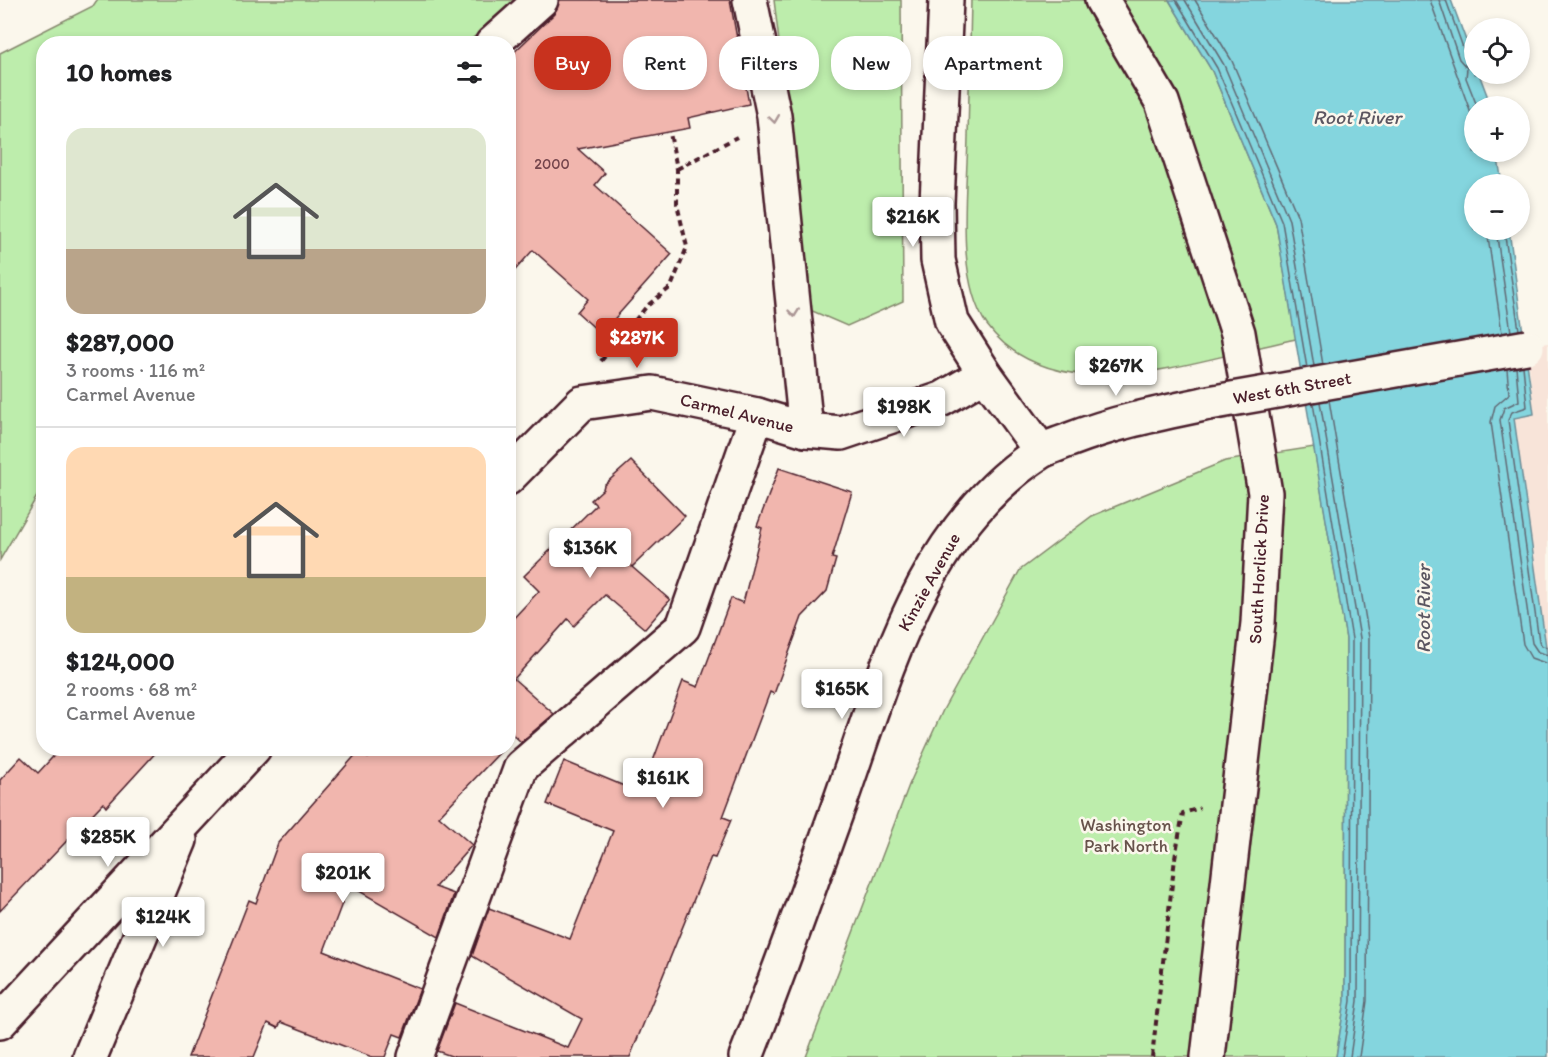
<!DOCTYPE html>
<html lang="en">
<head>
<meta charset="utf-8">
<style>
	body { margin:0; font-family:Itim,sans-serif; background:#f6f6f6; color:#202124; height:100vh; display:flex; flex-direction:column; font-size:22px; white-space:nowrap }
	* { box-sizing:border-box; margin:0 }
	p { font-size:20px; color:#757577 }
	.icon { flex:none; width:33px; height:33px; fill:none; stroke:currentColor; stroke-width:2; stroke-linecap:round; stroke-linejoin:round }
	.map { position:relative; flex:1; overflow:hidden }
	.side { position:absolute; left:36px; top:36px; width:480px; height:720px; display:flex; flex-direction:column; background:#fff; border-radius:24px; box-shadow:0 3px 9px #0003 }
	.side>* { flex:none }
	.hud { position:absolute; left:534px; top:36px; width:570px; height:54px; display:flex; gap:12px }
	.buttons { position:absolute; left:1464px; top:18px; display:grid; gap:12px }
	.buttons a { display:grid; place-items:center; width:66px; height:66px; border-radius:50%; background:#fff; box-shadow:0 3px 9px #0003; font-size:30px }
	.price { position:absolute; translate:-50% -51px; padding:0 14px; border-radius:6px; background:#fff; color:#222; font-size:20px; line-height:39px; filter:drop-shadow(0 2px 3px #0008) }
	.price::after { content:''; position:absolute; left:50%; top:36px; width:18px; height:14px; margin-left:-9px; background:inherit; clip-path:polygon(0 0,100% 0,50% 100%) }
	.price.current { background:#c8321e; color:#fff }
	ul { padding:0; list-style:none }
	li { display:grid; align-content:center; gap:12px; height:318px; padding:0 30px }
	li+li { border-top:2px solid #e0e0e0 }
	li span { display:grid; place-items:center; height:186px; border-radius:18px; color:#555 }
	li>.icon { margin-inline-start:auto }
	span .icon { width:108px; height:108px; fill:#fffc; stroke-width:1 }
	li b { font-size:26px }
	h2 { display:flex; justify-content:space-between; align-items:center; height:72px; padding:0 30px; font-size:26px }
	.chip { padding:0 21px; border-radius:24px; background:#fff; box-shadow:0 3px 9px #0003; font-size:21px; line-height:54px }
	.chip.current { background:#c8321e; color:#fff }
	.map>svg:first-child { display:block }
	.built { fill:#f8e4d9 }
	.green { fill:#bdedac; stroke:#84866c; stroke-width:1.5 }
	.water { fill:#84d5de; stroke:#6d8c96; stroke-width:1.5 }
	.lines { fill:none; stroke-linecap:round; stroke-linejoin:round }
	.shore { stroke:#616873; stroke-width:1.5 }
	.building { fill:#f1b6ae; stroke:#4a1f2b; stroke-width:1.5 }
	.minor-casing { stroke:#4a1f2b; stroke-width:38 }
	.path { stroke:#4a1f2b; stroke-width:4; stroke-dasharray:6 4.5; stroke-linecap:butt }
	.minor { stroke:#fbf7ec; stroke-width:33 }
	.minor-bridge-casing { stroke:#4a1f2b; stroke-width:38; stroke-linecap:butt }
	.minor-bridge { stroke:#fbf7ec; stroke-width:33 }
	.oneway { stroke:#ab9695 }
	.labels { text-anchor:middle; stroke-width:5; stroke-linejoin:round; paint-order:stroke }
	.number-label { font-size:15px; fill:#74454c }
	.street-label { font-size:18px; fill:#4a1f2b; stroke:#fbf7ec }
	.park-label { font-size:18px; fill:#67524b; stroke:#fbf7ec }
	.water-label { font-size:20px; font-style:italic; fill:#5b5661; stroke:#fbf7ec }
</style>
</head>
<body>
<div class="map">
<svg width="1548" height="1057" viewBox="0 0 1548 1057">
	<rect width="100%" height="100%" fill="#fbf7ec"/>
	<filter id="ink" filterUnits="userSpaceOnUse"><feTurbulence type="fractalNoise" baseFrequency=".0167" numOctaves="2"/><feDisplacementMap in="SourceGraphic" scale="12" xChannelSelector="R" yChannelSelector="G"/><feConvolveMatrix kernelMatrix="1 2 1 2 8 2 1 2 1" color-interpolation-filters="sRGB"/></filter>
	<g filter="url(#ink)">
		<polygon class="built" points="1548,343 1548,661 1514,418 1534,414 1527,347"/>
		<g class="green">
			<polygon points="97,0 531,0 465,43 44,44 43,486 0,560 0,53 93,6"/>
			<polygon points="774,0 901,0 903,301 847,326 803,307 786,99"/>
			<path d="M971 0H1169L1212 71 1276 224 1296 339C1239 351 1155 377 1099 376 1056 374 1014 362 987 325 955 279 967 190 968 137 969 91 970 46 971 0Z"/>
			<polygon points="1314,447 1346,639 1345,1001 1336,1057 806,1057 909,785 943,710 1020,570 1092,516 1225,461"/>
		</g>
		<polygon class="water" points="1169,0 1451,0 1474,62 1474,74 1479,74 1490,103 1490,106 1474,106 1474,152 1497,152 1502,184 1474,184 1474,230 1509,230 1534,414 1514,418 1548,661 1548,1057 1336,1057 1345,1001 1346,639 1276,224 1212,71"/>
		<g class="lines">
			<g class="shore">
				<polyline points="1176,0 1217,68 1282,222 1307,368"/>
				<polyline points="1185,0 1224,65 1289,220 1314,366"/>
				<polyline points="1195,0 1232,61 1298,217 1323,365"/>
				<polyline points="1430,0 1474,122"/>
				<polyline points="1439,0 1459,59 1467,68 1466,78 1477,106"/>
				<polyline points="1446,0 1466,56 1474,61"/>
				<polyline points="1487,230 1502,333"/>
				<polyline points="1496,230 1511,332"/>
				<polyline points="1504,230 1519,330"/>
				<polyline points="1523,366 1527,407 1512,412 1508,420 1539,641 1542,646 1548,647"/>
				<polyline points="1516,367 1519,401 1504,408 1500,420 1532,643 1538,652 1548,655"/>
				<polyline points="1507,369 1509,394 1495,406 1491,422 1523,644 1531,658 1548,664"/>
				<polyline points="1329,400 1369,638 1367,1001 1359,1057"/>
				<polyline points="1320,402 1360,638 1358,1001 1350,1057"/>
				<polyline points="1313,403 1352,639 1351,1001 1342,1057"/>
			</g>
		</g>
		<g class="building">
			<polygon points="560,0 730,0 749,104 688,118 690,128 578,149 605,173 595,185 672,254 601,334 577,312 588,299 533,250 508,278 508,58 554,14"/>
			<polygon points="631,461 685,516 632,567 670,600 645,629 605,595 574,626 568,619 514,679 554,714 521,742 508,730 508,624 539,591 524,576 596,505 591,500 603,489 604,485"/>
			<polygon points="779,468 852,492 832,558 836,559 827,591 802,617 774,694 770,692 723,817 731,820 715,858 711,857 630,1057 454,1057 437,1051 455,1003 568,1048 582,1019 472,956 489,908 570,939 613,831 547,804 564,761 641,793 683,681 698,687 731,598 743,603 762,528 757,526"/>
			<polygon points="61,748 160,748 106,807 103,803 0,911 0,780 21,757 38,773"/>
			<polygon points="375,748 504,748 439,816 472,845 435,887 454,894 439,937 349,885 324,951 420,989 402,1037 394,1034 385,1057 372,1057 281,1022 278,1028 268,1023 254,1057 188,1057 249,900 256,903 278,843 359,751 368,758"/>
		</g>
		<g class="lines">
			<g class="minor-casing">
				<g id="minor">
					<polyline points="750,0 774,116 806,430"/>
					<polyline points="946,0 937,203 938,260 952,322 985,374 1041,451"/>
					<polyline points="1102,0 1162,102 1238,333 1265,493 1258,623 1208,1057"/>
					<polyline points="492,44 541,0"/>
					<polyline points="508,478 582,403 652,393 757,415 806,430 841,433 942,399 985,374"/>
					<polyline points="0,1022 254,748"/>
					<polyline points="90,1057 180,840"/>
					<polyline points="415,1057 521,767 683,627 757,415"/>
					<path d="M746 1057C779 973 809 888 840 802 885 675 920 531 1040 452 1048 447 1060 444 1069 440 1115 422 1161 413 1209 403"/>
				</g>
			</g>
			<g class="path">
				<polyline points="677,169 737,137"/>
				<polyline points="601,361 647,306 671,287 687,247 677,204 677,169 670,133"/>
				<polyline points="1152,1057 1175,858 1183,813 1200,808"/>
			</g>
			<use href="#minor" class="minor"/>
			<g class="minor-bridge-casing">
				<polyline id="minor-bridge" points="1209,403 1527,347"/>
			</g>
			<use href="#minor-bridge" class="minor-bridge"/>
		</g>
		<defs><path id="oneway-chevron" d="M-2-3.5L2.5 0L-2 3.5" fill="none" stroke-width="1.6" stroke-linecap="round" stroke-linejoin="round" transform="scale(1.5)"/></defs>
		<g class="oneway">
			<use href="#oneway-chevron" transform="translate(774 119) rotate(82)"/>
			<use href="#oneway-chevron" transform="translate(794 313) rotate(84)"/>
		</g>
	</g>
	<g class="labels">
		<g class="number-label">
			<text x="552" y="169">2000</text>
		</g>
		<g class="street-label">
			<text transform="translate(1292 388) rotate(-10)" y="6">West 6th Street</text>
			<text transform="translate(737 413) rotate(14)" y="6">Carmel Avenue</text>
			<text transform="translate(1259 569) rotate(-87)" y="6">South Horlick Drive</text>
			<text transform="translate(929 582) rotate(-61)" y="6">Kinzie Avenue</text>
		</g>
		<g class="park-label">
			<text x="1126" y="831">Washington<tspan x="1126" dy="21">Park North</tspan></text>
		</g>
		<g class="water-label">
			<text x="1357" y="124">Root River</text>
			<text transform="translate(1423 609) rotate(-90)" y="7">Root River</text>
		</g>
	</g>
</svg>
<div class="buttons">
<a><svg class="icon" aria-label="locate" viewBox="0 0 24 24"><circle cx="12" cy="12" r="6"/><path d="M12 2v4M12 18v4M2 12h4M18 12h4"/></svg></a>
<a>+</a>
<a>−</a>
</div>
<b class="price" style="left:913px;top:248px">$216K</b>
<b class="price current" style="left:637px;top:369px">$287K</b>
<b class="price" style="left:1116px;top:397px">$267K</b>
<b class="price" style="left:904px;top:438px">$198K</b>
<b class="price" style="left:590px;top:579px">$136K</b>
<b class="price" style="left:842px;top:720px">$165K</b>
<b class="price" style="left:663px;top:809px">$161K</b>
<b class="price" style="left:108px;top:868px">$285K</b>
<b class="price" style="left:343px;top:904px">$201K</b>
<b class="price" style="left:163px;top:948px">$124K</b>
<div class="hud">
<a class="chip current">Buy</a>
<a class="chip">Rent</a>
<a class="chip">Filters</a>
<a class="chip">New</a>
<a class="chip">Apartment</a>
</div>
<section class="side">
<h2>10 homes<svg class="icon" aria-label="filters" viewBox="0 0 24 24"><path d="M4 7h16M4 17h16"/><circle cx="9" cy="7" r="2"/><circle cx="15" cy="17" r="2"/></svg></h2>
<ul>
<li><span style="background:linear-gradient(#dfe7d0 65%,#b9a48a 0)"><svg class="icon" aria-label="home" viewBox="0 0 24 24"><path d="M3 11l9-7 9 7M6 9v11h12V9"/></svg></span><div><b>$287,000</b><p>3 rooms · 116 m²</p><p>Carmel Avenue</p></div></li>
<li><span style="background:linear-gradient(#ffd9b3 70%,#c2b280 0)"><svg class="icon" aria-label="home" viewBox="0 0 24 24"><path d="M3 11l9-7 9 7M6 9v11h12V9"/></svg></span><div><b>$124,000</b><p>2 rooms · 68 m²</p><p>Carmel Avenue</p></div></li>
</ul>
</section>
</div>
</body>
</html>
